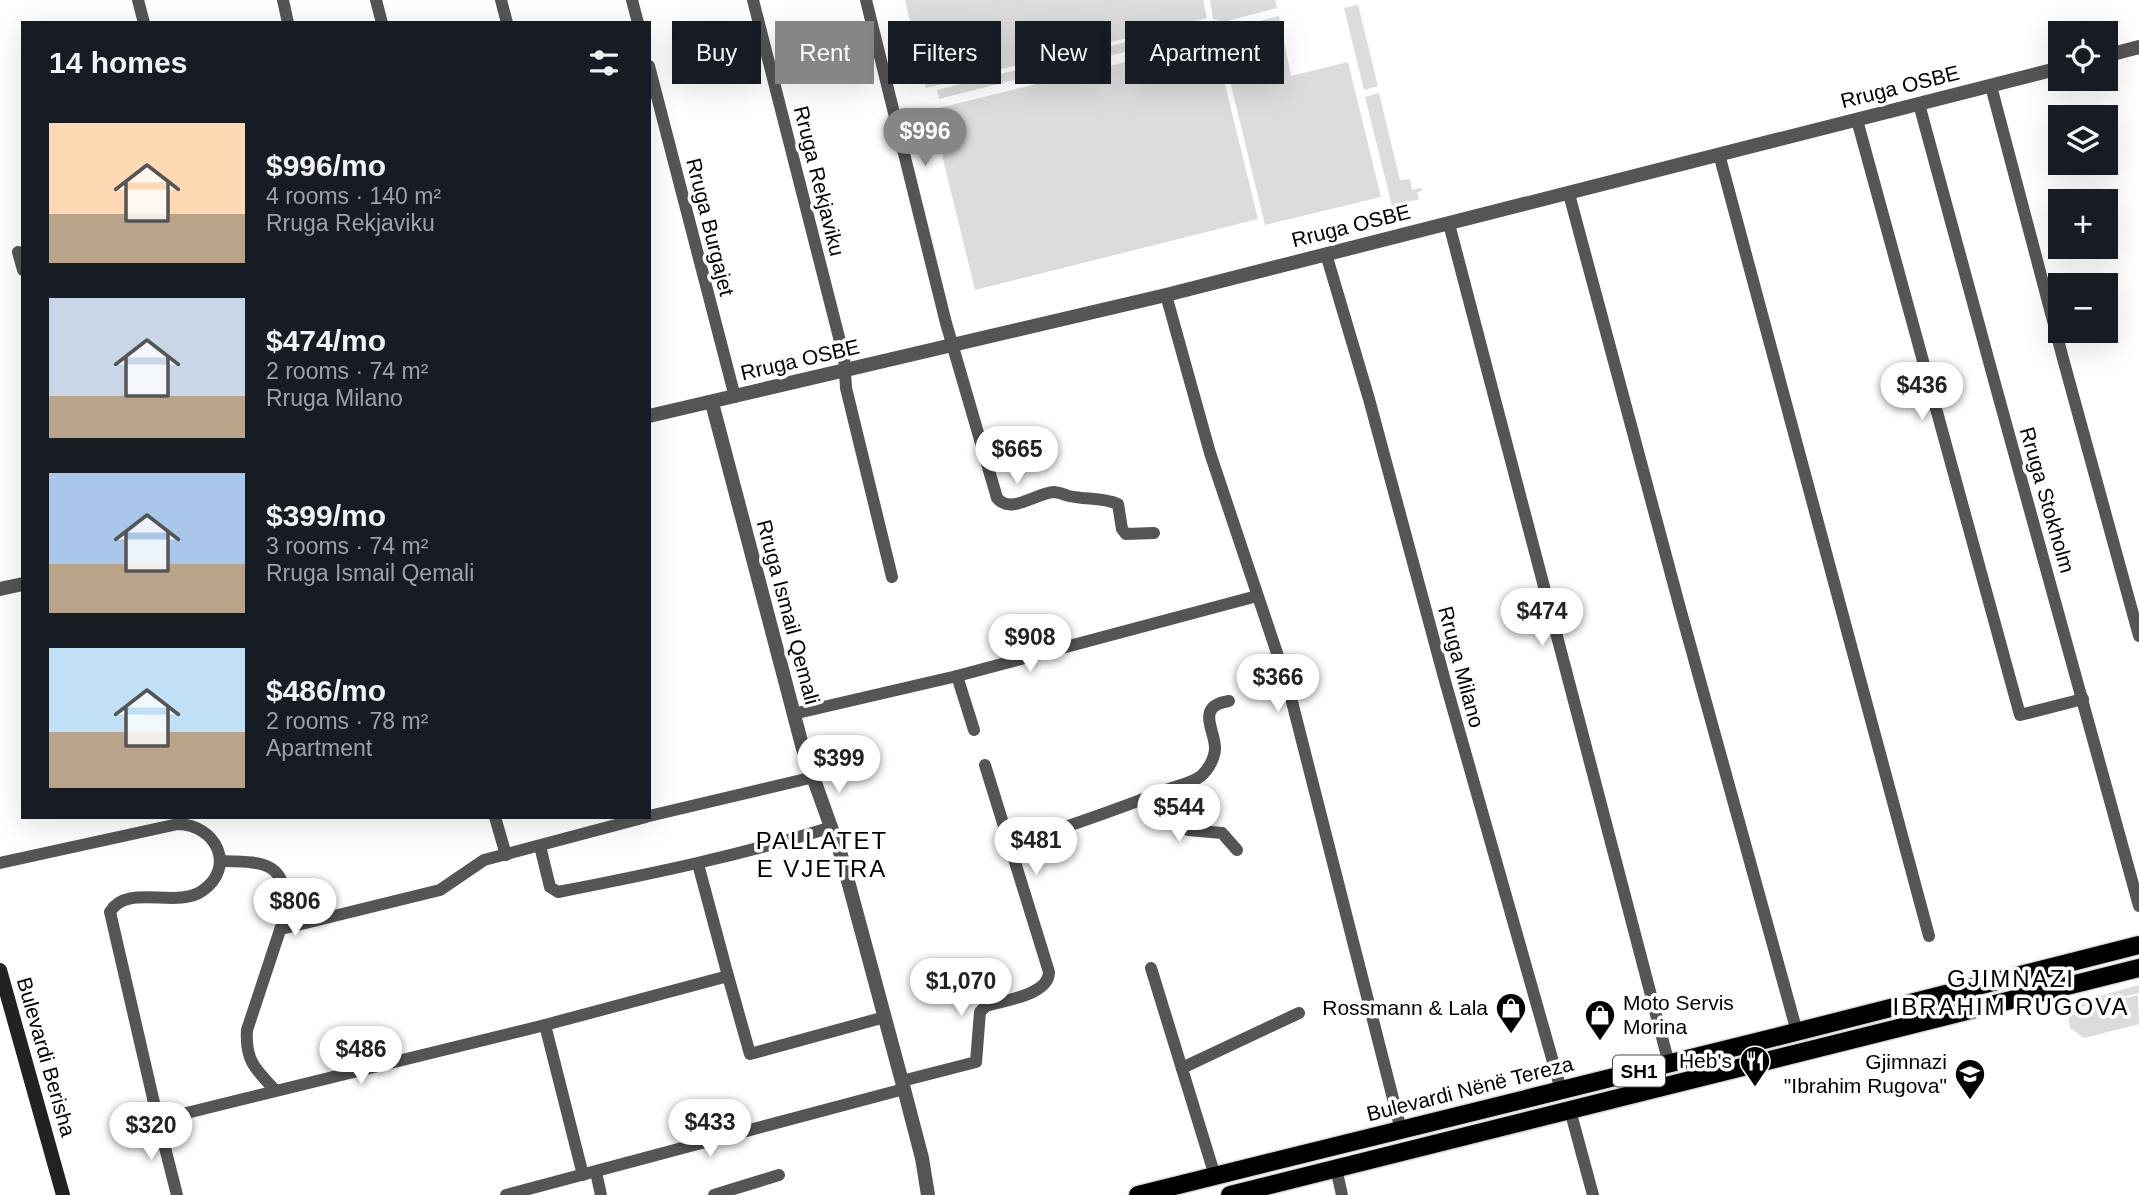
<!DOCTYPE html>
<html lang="en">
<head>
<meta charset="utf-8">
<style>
	body { margin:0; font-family:Arial,sans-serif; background:#20242c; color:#f1f3f6; height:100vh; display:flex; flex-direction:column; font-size:26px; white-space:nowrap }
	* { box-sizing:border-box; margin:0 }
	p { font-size:23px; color:#9ea1a6 }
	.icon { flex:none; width:38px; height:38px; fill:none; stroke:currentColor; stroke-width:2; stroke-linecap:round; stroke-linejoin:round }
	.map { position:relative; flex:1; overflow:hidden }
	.details { position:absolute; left:21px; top:21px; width:630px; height:798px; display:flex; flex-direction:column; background:#171b24; border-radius:0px; box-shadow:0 7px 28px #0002 }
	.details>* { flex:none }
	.banner { position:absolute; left:672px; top:21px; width:665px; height:63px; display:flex; gap:14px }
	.controls { position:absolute; left:2048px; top:21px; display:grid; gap:14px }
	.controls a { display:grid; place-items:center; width:70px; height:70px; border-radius:0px; background:#171b24; box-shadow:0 7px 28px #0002; font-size:35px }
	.price { position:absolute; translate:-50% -60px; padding:0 16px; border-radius:24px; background:#fff; color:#222; font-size:23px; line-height:46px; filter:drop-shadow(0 2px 4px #0008) }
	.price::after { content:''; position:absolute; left:50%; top:42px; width:21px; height:16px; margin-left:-10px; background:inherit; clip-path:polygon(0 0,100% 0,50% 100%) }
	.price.active { background:#858687; color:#fff }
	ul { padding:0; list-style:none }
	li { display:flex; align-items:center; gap:21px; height:175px; padding:0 28px }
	li span { display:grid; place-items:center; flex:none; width:196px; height:140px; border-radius:0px; color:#555 }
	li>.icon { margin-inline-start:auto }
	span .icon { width:84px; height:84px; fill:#fffc; stroke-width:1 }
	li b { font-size:30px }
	h2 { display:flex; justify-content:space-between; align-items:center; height:84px; padding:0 28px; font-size:30px }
	.tag { padding:0 24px; border-radius:0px; background:#171b24; box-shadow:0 7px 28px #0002; font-size:24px; line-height:63px }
	.tag.active { background:#858687; color:#fff }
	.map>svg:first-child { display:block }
	.green { fill:#dcdcdc }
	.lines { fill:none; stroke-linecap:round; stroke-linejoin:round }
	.primary-casing { stroke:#dbdbdb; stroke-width:21 }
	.minor { stroke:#555; stroke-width:12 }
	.tertiary { stroke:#555; stroke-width:14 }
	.secondary { stroke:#222; stroke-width:14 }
	.primary { stroke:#000; stroke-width:18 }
	.labels { text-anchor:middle; stroke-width:7; stroke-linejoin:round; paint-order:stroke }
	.shield { fill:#fff; stroke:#4c4c4c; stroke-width:2 }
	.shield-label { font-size:19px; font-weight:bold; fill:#000 }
	.street-label { font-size:21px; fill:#000; stroke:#fff }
	.poi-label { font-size:21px; fill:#000; stroke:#fff; text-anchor:end }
	.quarter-label { font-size:24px; letter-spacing:2px; fill:#000; stroke:#fff }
</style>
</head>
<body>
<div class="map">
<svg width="2139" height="1195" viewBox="0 0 2139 1195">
	<rect width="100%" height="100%" fill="#fff"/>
	<g class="green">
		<polygon points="905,0 1203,0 1207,18 926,88"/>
		<polygon points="1210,0 1275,0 1277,8 1224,22 1213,19"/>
		<polygon points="1358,5 1378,86 1364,90 1344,8"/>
		<polygon points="1279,16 1291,76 1348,62 1381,197 1265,225 1220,40 1227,29"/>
		<polygon points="1209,21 1211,30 939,99 937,90"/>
		<polygon points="1214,40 1258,219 975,290 931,110"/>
		<polygon points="1379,93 1400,180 1410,179 1412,190 1422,188 1422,191 1417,192 1419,199 1392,206 1365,97"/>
		<polygon points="2139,985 2139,993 2078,1008 2076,1011 2138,995 2139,1024 2084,1038 2070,1028 2067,1005"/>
	</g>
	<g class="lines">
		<g class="primary-casing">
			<g id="primary">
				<polyline points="1138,1195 1784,1035 2139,945"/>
				<polyline points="1230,1195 2139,968"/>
			</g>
		</g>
		<g class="minor">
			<polyline points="138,0 144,23"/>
			<polyline points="283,0 288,23"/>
			<polyline points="376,0 382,23"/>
			<polyline points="501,0 507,23"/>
			<polyline points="632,0 638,23"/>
			<polyline points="753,0 844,357 846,388 892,577"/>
			<path d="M866 0 946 323 997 498C1011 515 1036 493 1054 492 1058 492 1065 495 1069 496 1087 500 1101 497 1118 504L1122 529 1126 534 1154 533"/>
			<polyline points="649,66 735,397"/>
			<polyline points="1991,86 2062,355 2139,636"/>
			<path d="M1919 104C1990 372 2067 638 2139 906"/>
			<polyline points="1857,120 2020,715 2083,699"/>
			<polyline points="1719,154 1929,936"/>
			<polyline points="1569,194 1680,608 1797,1032"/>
			<polyline points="1449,224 1669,1064"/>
			<polyline points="18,252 23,270"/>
			<polyline points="1326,254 1369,399 1445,681 1561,1090"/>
			<polyline points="1166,295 1210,453 1288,686 1401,1130"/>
			<polyline points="957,676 974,730"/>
			<polyline points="793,714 957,676 1257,596"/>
			<polyline points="1164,791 1174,803 1188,830 1222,833 1237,850"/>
			<polyline points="649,816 814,777"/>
			<polyline points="495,817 506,855"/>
			<path d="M540 846 550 887 558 892C651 874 742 855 832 827"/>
			<path d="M1009 846C1062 828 1115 811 1166 790 1177 786 1192 783 1201 776 1208 770 1215 758 1215 748 1215 730 1195 706 1229 701"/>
			<path d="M220 861C263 862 287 860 286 912L247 1030C245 1060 255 1069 275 1090"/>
			<path d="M0 863 178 824C216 825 237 867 202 891 176 909 127 883 110 912L158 1120 545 1025 728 976 750 1054 885 1017"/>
			<polyline points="698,864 728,976"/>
			<polyline points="281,929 440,890 484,860 646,817"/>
			<polyline points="1151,968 1215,1176"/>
			<polyline points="545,1025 583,1175"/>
			<polyline points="1182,1068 1299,1013"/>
			<path d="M902 1081 976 1062 980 1012 986 1006C1005 1000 1049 995 1049 972L985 765"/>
			<polyline points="1570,1110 1593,1195"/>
			<polyline points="158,1120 177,1195"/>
			<polyline points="1336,1168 1342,1195"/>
			<polyline points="596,1172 601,1195"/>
			<polyline points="506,1195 904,1089"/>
			<polyline points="714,1195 779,1175"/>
		</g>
		<g class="tertiary">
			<polyline points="2105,56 2139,47"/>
			<polyline points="712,403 803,749 841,855 904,1089 922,1158 928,1195"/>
			<polyline points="649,416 1166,295 2060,68"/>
			<polyline points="0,589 23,584"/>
		</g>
		<polyline class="secondary" points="0,970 63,1195"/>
		<use href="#primary" class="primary"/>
	</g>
	<defs>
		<g id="shop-pin" transform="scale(1.575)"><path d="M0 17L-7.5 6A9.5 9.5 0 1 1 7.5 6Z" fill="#000" stroke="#fff"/><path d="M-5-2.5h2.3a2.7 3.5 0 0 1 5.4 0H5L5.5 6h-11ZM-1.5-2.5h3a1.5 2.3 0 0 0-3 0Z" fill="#fff"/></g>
		<g id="restaurant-pin" transform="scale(1.575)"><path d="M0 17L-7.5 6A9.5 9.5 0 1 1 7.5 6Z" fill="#000" stroke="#fff"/><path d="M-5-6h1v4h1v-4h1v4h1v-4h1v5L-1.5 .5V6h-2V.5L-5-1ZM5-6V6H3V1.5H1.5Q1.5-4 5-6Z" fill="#fff"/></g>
		<g id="school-pin" transform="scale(1.575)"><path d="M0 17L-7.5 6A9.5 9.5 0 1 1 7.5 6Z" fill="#000" stroke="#fff"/><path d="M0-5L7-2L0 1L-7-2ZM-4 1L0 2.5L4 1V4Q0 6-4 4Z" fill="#fff"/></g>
	</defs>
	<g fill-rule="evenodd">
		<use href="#shop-pin" x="1511" y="1008"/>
		<use href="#shop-pin" x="1600" y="1015"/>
		<use href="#restaurant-pin" x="1755" y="1061"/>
		<use href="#school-pin" x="1970" y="1074"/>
	</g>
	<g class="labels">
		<rect class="shield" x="1613" y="1055.5" width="52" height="31" rx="5"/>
		<g class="shield-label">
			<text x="1639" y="1078">SH1</text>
		</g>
		<g class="street-label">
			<text transform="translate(1900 87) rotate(-14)" y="7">Rruga OSBE</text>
			<text transform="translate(819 181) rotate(76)" y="7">Rruga Rekjaviku</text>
			<text transform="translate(1351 226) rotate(-14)" y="7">Rruga OSBE</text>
			<text transform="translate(710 227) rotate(76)" y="7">Rruga Burgajet</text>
			<text transform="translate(800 360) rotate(-13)" y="7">Rruga OSBE</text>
			<text transform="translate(2047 500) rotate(74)" y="7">Rruga Stokholm</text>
			<text transform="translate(788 612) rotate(75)" y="7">Rruga Ismail Qemali</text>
			<text transform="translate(1461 667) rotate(75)" y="7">Rruga Milano</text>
			<text transform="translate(46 1057) rotate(74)" y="7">Bulevardi Berisha</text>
			<text transform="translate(1470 1089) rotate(-14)" y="7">Bulevardi Nënë Tereza</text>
		</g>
		<g class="poi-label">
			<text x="1623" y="1010" text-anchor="start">Moto Servis<tspan x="1623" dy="24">Morina</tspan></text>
			<text x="1488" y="1015">Rossmann &amp; Lala</text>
			<text x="1732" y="1068">Heb's</text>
			<text x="1947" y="1069">Gjimnazi<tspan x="1947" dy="24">"Ibrahim Rugova"</tspan></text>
		</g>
		<g class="quarter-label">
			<text x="822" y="849">PALLATET<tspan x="822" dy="28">E VJETRA</tspan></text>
			<text x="2011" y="987">GJIMNAZI<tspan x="2011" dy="28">IBRAHIM RUGOVA</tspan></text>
		</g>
	</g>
</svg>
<div class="controls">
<a><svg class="icon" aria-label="locate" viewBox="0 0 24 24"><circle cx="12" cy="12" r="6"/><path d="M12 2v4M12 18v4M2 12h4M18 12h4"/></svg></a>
<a><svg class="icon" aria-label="layers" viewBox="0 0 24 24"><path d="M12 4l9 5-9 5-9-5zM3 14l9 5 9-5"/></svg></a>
<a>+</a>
<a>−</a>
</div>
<b class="price active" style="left:925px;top:168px">$996</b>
<b class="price" style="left:1922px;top:422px">$436</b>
<b class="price" style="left:1017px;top:486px">$665</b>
<b class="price" style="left:1542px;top:648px">$474</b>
<b class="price" style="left:1030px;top:674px">$908</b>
<b class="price" style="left:1278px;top:714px">$366</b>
<b class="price" style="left:839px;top:795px">$399</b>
<b class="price" style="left:1179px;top:844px">$544</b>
<b class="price" style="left:1036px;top:877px">$481</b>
<b class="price" style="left:295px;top:938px">$806</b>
<b class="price" style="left:961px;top:1018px">$1,070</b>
<b class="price" style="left:361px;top:1086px">$486</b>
<b class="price" style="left:710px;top:1159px">$433</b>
<b class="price" style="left:151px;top:1162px">$320</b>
<div class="banner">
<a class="tag">Buy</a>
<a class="tag active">Rent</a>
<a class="tag">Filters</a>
<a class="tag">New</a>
<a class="tag">Apartment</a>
</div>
<section class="details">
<h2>14 homes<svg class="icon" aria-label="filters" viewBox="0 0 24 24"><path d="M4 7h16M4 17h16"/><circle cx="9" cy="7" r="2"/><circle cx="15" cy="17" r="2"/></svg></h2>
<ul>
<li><span style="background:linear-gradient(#ffd9b3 65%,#b9a48a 0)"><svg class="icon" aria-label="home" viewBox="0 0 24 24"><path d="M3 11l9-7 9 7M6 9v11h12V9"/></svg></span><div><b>$996/mo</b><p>4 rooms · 140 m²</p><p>Rruga Rekjaviku</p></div></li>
<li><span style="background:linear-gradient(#c9d6e8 70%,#b9a48a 0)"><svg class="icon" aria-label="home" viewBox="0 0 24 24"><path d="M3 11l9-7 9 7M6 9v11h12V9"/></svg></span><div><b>$474/mo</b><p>2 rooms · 74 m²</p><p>Rruga Milano</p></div></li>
<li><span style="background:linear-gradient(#a9c7e8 65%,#b9a48a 0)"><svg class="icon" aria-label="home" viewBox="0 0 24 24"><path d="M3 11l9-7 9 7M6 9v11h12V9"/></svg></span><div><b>$399/mo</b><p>3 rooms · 74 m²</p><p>Rruga Ismail Qemali</p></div></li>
<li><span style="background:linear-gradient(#bfe0f5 60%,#b9a48a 0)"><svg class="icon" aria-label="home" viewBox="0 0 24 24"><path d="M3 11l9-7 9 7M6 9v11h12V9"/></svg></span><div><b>$486/mo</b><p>2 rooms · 78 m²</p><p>Apartment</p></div></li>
</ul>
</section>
</div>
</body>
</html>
